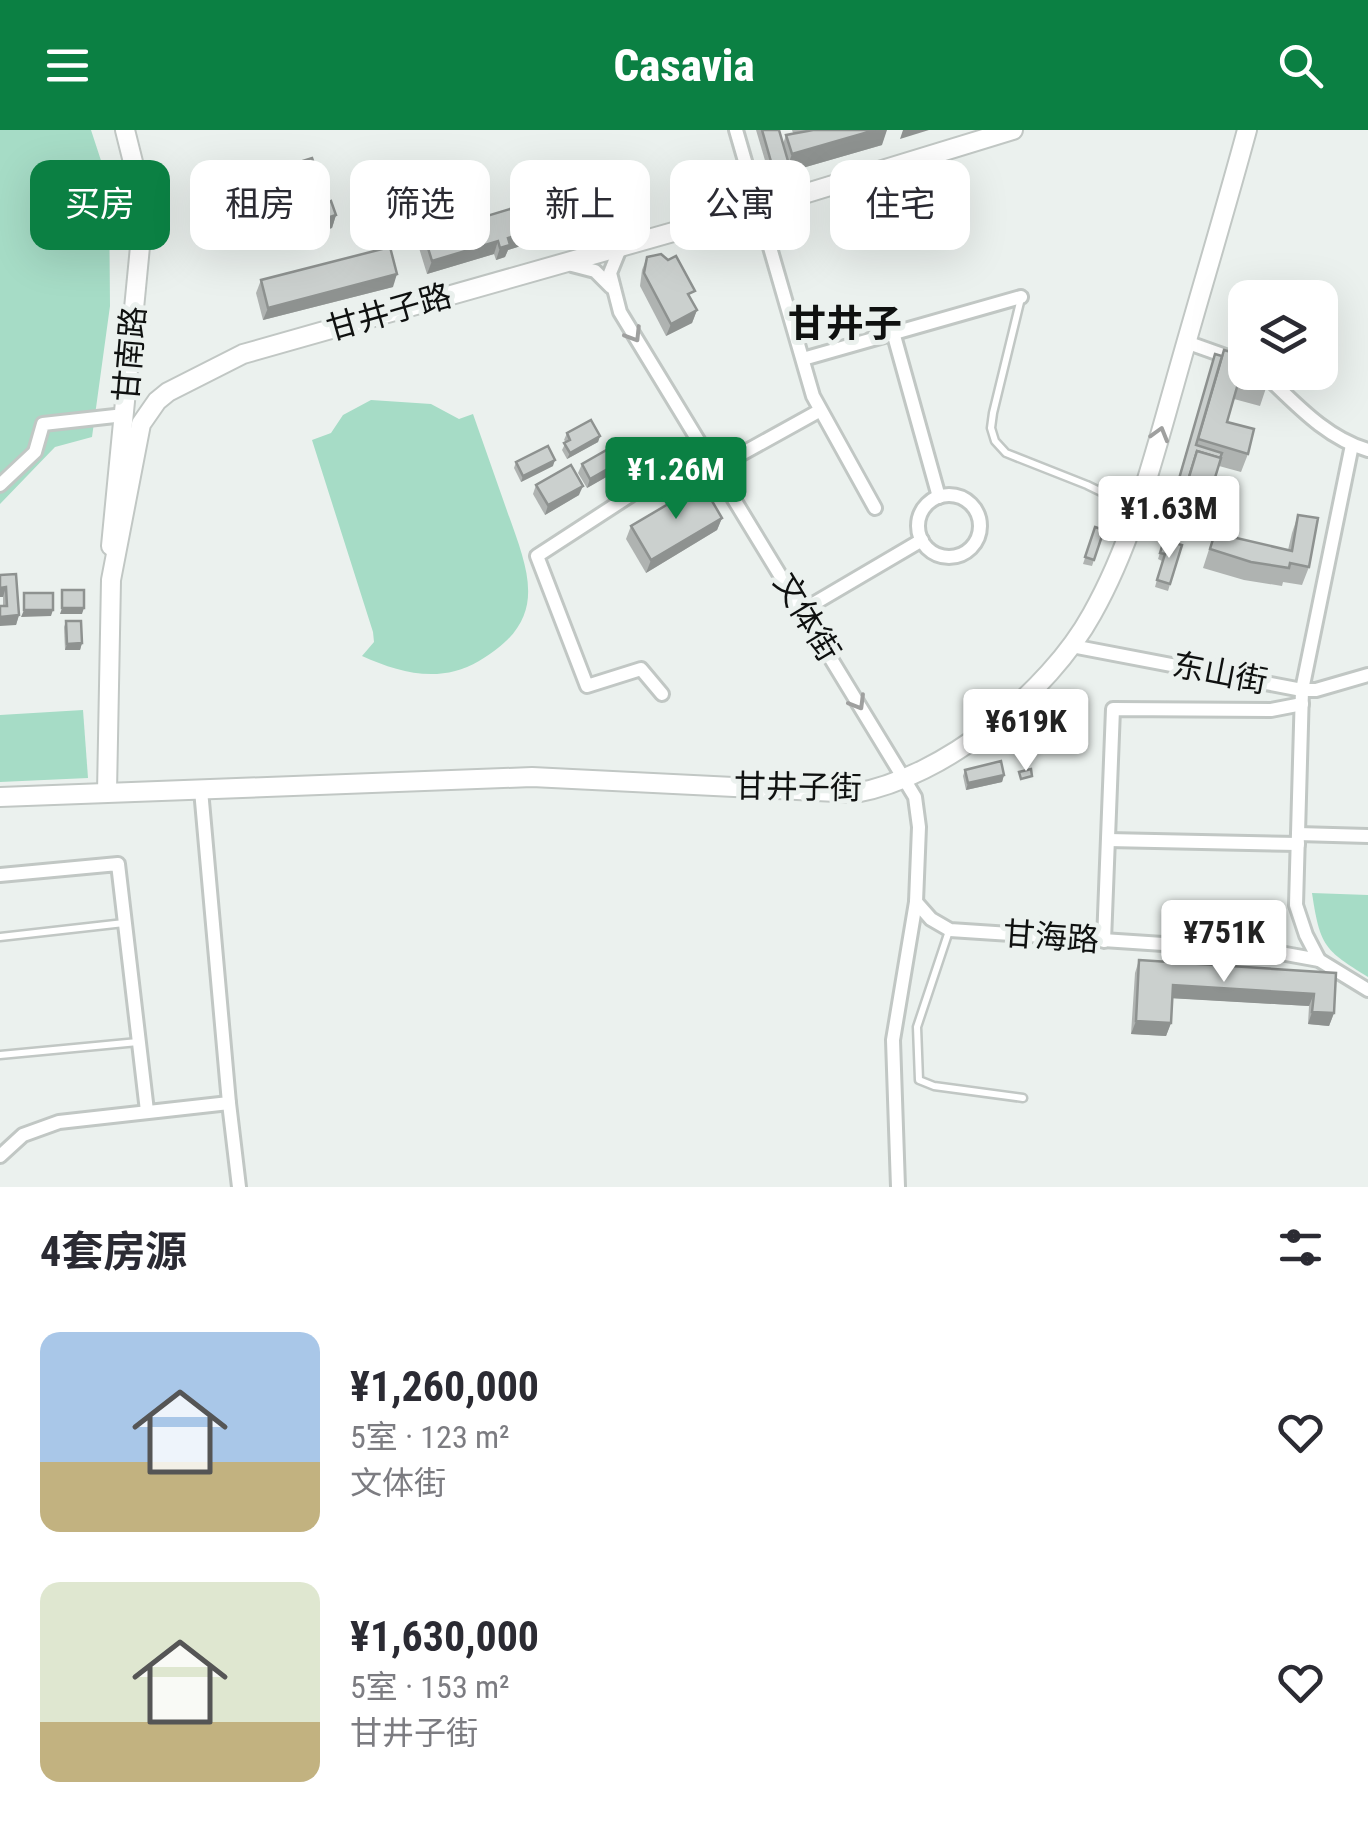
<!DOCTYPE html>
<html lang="zh">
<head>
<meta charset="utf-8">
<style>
	body { margin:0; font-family:"Roboto Condensed","Noto Sans SC",sans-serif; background:#f7f7f7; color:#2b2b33; height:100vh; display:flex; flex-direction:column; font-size:38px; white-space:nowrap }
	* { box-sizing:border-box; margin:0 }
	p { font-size:32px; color:#7c7c81 }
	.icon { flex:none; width:55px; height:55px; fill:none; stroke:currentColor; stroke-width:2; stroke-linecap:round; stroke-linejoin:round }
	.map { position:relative; height:1057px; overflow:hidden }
	.side { display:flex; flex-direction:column; background:#fff; flex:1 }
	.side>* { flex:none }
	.hud { position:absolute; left:30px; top:30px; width:1310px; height:90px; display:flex; gap:20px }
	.buttons { position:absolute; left:1228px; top:150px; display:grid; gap:20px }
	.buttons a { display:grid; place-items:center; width:110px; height:110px; border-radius:20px; background:#fff; box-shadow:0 10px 40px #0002; font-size:50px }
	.price { position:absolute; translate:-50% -85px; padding:0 22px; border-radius:10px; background:#fff; color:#222; font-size:32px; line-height:65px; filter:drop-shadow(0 2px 5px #0008) }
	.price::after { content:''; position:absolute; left:50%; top:60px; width:30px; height:22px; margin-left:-15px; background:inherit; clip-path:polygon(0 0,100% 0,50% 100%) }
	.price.on { background:#0b8043; color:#fff }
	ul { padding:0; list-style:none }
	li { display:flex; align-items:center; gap:30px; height:250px; padding:0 40px }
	li span { display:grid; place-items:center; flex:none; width:280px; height:200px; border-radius:20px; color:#555 }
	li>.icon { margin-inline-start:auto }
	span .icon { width:120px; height:120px; fill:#fffc; stroke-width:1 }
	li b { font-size:42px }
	h2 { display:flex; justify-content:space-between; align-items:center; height:120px; padding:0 40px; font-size:42px }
	.chip { padding:0 35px; border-radius:20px; background:#fff; box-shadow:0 10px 40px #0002; font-size:35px; line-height:90px }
	.chip.on { background:#0b8043; color:#fff }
	header { display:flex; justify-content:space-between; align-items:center; height:130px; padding:0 40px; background:#0b8043; color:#fff; font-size:45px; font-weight:800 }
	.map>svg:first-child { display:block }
	.green { fill:#a6dcc6 }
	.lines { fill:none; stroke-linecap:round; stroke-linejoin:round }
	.lane-casing { stroke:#c1c7c4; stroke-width:11 }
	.street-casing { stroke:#c1c7c4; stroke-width:18 }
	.secondary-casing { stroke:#c1c7c4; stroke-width:22 }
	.lane { stroke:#fff; stroke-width:6 }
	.street { stroke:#fff; stroke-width:12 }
	.secondary { stroke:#fff; stroke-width:18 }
	.wall { fill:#afb3b1 }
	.shaded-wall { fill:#8e9290 }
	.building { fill:#cbd0ce; stroke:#8e9290; stroke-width:2.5 }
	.oneway { stroke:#9fa09f }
	.labels { text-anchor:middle; stroke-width:10; stroke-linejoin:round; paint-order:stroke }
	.street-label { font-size:32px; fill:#0f1110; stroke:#ebf1ee }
	.quarter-label { font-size:38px; font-weight:bold; fill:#0f1110; stroke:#ebf1ee }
</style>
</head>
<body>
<header><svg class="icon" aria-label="menu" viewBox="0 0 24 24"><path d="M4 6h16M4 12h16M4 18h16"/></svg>Casavia<svg class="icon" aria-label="search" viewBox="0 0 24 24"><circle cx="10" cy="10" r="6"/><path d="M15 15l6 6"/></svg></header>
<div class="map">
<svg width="1368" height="1057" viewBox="0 0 1368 1057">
	<rect width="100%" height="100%" fill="#ebf1ee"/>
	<g class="green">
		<polygon points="0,0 91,0 109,55 110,176 92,307 55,317 0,374"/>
		<path d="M371 270 431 274 459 289 473 284C484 315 495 347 506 378 529 443 551 489 479 531 440 554 400 543 362 526L374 512 373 502 312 310 331 303 343 285Z"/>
		<polygon points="83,580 88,648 0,652 0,585"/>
		<path d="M1312 763 1368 765V847C1324 820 1320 816 1312 763Z"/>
	</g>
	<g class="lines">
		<g class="lane-casing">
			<g id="lane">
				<polyline points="1021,168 993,283 991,298 995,311 1006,323 1087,355 1134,378"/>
				<polyline points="949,801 917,897 919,950 934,956 1023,968"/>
				<polyline points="0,807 124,793"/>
				<polyline points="0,925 138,912"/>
			</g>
		</g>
		<g class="street-casing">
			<g id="street">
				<polyline points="736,0 813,266 875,378"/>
				<polyline points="621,116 610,143 620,182 915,667 919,697 916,772 893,910 898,1057"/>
				<polyline points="572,135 595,141 611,157"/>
				<polyline points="893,202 939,367"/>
				<polyline points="1186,212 1245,233"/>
				<polyline points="803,229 1021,167"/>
				<path d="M1262 242C1293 271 1325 308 1368 320"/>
				<polyline points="716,338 819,281"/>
				<polyline points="0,355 35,322 43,294 124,285"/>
				<circle cx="949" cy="396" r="31"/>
				<polyline points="803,480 922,410"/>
				<polyline points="1072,516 1302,560 1316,560 1368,545"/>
				<polyline points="662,564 641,539 587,556 537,426 703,318"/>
				<polyline points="1298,704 1368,706"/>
				<polyline points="1108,710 1298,714"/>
				<polyline points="0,745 118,734 147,981"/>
				<polyline points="916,772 931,789 950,800 1269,821 1319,830 1368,860"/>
				<polyline points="1104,811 1113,579 1271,580 1302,574"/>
				<polyline points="1319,830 1306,805 1296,775 1302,560 1352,315"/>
				<polyline points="229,973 239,1057"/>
				<polyline points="0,1026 23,1005 59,992 229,973 201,660"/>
			</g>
		</g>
		<g class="secondary-casing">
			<g id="secondary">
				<polyline points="111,416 142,96 140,60 125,0"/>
				<polyline points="107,662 111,450 141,294 157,271 168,262 243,224 758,78 1013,0"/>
				<path d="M0 667 532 647 856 663C944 647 1049 562 1092 484 1132 413 1152 333 1174 256 1198 170 1224 85 1247 0"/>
			</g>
		</g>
		<use href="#lane" class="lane"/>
		<use href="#street" class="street"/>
		<use href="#secondary" class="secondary"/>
	</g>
	<g class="wall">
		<polygon points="756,0 779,0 783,14 786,5 793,3 792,0 810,0 882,15 785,43 784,40 769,44"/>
		<polygon points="280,38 327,73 336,85 332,98 290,111 285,98 288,91 275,51"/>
		<polygon points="566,102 508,120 505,127 496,130 494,124 427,144 419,118 424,105"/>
		<polygon points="647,127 692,170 697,180 692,193 666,206 640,156 642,140"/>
		<polygon points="261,150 393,157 263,190 256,163"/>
		<polygon points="1215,224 1266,258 1260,276 1234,269 1227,292 1248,324 1241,342 1219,336 1214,351 1229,381 1221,405 1288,420 1292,403 1298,385 1309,437 1302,455 1283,452 1282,456 1244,450 1203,438 1213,407 1165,393"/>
		<polygon points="567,303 600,306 598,312 567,329 562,320 566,312 564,310"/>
		<polygon points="625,329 622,338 587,358 578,343 582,334"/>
		<polygon points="516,332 553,336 521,352 514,338"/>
		<polygon points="536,355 579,365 545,385 533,364"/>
		<polygon points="722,388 717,400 646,443 626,409 631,396"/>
		<polygon points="1095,397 1104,400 1092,436 1083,434"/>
		<polygon points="1164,410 1182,415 1168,461 1155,457 1162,431 1158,429"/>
		<polygon points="0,445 19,485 16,495 3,476 3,467 0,467"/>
		<polygon points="66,491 82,513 80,520 65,520 64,497"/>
		<polygon points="965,640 1004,645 1002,652 966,660 963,646"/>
		<polygon points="1139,830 1336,843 1334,883 1329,896 1308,894 1309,876 1172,868 1171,893 1166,906 1131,904 1135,843"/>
	</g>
	<g class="shaded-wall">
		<polygon points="875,0 887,0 882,15 785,43 792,24"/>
		<polygon points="903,0 929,0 900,9"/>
		<polygon points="788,31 784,40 769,44 772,35"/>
		<polygon points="336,85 332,98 290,111 295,99"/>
		<polygon points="571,89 566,102 508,120 505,127 496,130 500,118 508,108"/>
		<polygon points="498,111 494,124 427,144 432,131"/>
		<polygon points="397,144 393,157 263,190 268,178"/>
		<polygon points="697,180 692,193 666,206 671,194"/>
		<polygon points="600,306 598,312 567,329 570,323"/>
		<polygon points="625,329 622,338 587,358 590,349"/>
		<polygon points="555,330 553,336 521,352 523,346"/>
		<polygon points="583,356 579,365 545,385 548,375"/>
		<polygon points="722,388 717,400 646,443 651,430"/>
		<polygon points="6,457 3,467 0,467 0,458"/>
		<polygon points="62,478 84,478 82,484 60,484"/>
		<polygon points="24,480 53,480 51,486 21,487"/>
		<polygon points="19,485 16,495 0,496 0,487"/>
		<polygon points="82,513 80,520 65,520 67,514"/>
		<polygon points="1004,645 1002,652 966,660 968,653"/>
		<polygon points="1173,855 1314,864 1309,876 1168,868"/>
		<polygon points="1312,882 1334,883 1329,896 1308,894"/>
		<polygon points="1136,891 1171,893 1166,906 1131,904"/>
	</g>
	<g class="building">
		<polygon points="762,0 779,0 788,31 772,35"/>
		<polygon points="813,0 875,0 792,24 786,5"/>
		<polygon points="312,28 327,73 331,71 336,85 295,99 290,85 294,84 280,38"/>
		<polygon points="563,63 571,89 508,108 510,115 500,118 498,111 432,131 424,105"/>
		<polygon points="390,117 397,144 268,178 261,150"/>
		<polygon points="661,124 668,130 676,126 695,161 688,164 697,180 671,194 644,143 647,127"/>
		<polygon points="1224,220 1245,226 1245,242 1271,242 1266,258 1239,250 1227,292 1254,299 1248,324 1198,309"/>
		<polygon points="1215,224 1222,226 1196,315 1222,323 1220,328 1197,321 1181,373 1227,387 1224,396 1170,380"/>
		<polygon points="591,290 600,306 570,323 564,313 570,310 567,303"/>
		<polygon points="617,314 625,329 590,349 582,334"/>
		<polygon points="548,316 555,330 523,346 516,332"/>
		<polygon points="1197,321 1221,328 1214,351 1236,358 1229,381 1183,367"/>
		<polygon points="571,335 583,356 548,375 536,355"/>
		<polygon points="702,354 722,388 651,430 631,396"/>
		<polygon points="1298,385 1318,388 1309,437 1290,433 1289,438 1251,432 1210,419 1215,403 1292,421"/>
		<polygon points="1095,397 1104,400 1094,430 1085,427"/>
		<polygon points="1164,410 1182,415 1170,454 1157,450 1165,424 1160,423"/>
		<polygon points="16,444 19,485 0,487 0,476 7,476 6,457 0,458 0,445"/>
		<rect x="62" y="460" width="22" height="18"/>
		<rect x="24" y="463" width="29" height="17"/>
		<polygon points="66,491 81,491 82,513 67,514"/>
		<polygon points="1001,631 1004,645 968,653 965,640"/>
		<polygon points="1031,639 1032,646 1021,649 1019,642"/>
		<polygon points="1139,830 1336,843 1334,883 1312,882 1314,864 1173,855 1171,893 1136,891"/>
	</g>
	<defs><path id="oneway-chevron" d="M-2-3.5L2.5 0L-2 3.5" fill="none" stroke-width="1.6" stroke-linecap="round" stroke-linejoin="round" transform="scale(2.5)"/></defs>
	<g class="oneway">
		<use href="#oneway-chevron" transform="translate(634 205) rotate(58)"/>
		<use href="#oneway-chevron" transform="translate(1160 304) rotate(-74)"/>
		<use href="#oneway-chevron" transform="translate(858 573) rotate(59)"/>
	</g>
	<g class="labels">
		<g class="street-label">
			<text transform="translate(389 182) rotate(-16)" y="11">甘井子路</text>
			<text transform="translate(130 224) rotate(-85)" y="11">甘南路</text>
			<text transform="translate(807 487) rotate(59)" y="11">文体街</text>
			<text transform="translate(1220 543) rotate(11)" y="11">东山街</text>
			<text transform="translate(798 657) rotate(1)" y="11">甘井子街</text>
			<text transform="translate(1051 807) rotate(4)" y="11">甘海路</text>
		</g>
		<g class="quarter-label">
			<text x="845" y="207">甘井子</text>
		</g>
	</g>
</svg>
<div class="buttons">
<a><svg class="icon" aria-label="layers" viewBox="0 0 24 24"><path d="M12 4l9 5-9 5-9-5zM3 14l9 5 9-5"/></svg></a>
</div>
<b class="price on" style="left:676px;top:392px">¥1.26M</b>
<b class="price" style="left:1169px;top:431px">¥1.63M</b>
<b class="price" style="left:1026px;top:644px">¥619K</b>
<b class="price" style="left:1224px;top:855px">¥751K</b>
<div class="hud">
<a class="chip on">买房</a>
<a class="chip">租房</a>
<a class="chip">筛选</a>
<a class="chip">新上</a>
<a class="chip">公寓</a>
<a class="chip">住宅</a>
</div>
</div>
<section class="side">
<h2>4套房源<svg class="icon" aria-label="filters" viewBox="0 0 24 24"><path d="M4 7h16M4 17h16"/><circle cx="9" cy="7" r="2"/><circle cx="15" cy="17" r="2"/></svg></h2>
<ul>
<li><span style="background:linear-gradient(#a9c7e8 65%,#c2b280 0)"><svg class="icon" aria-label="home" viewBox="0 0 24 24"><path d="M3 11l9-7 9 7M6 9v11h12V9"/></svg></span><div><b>¥1,260,000</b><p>5室 · 123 m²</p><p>文体街</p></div><svg class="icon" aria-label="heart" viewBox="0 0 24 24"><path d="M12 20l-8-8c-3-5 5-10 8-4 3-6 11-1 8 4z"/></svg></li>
<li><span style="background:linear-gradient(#dfe7d0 70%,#c2b280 0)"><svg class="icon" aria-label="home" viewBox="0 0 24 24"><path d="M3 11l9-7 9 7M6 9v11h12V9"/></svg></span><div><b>¥1,630,000</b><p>5室 · 153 m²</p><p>甘井子街</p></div><svg class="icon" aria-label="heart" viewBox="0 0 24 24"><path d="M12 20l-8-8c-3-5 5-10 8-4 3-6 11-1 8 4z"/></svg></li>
</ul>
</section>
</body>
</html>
